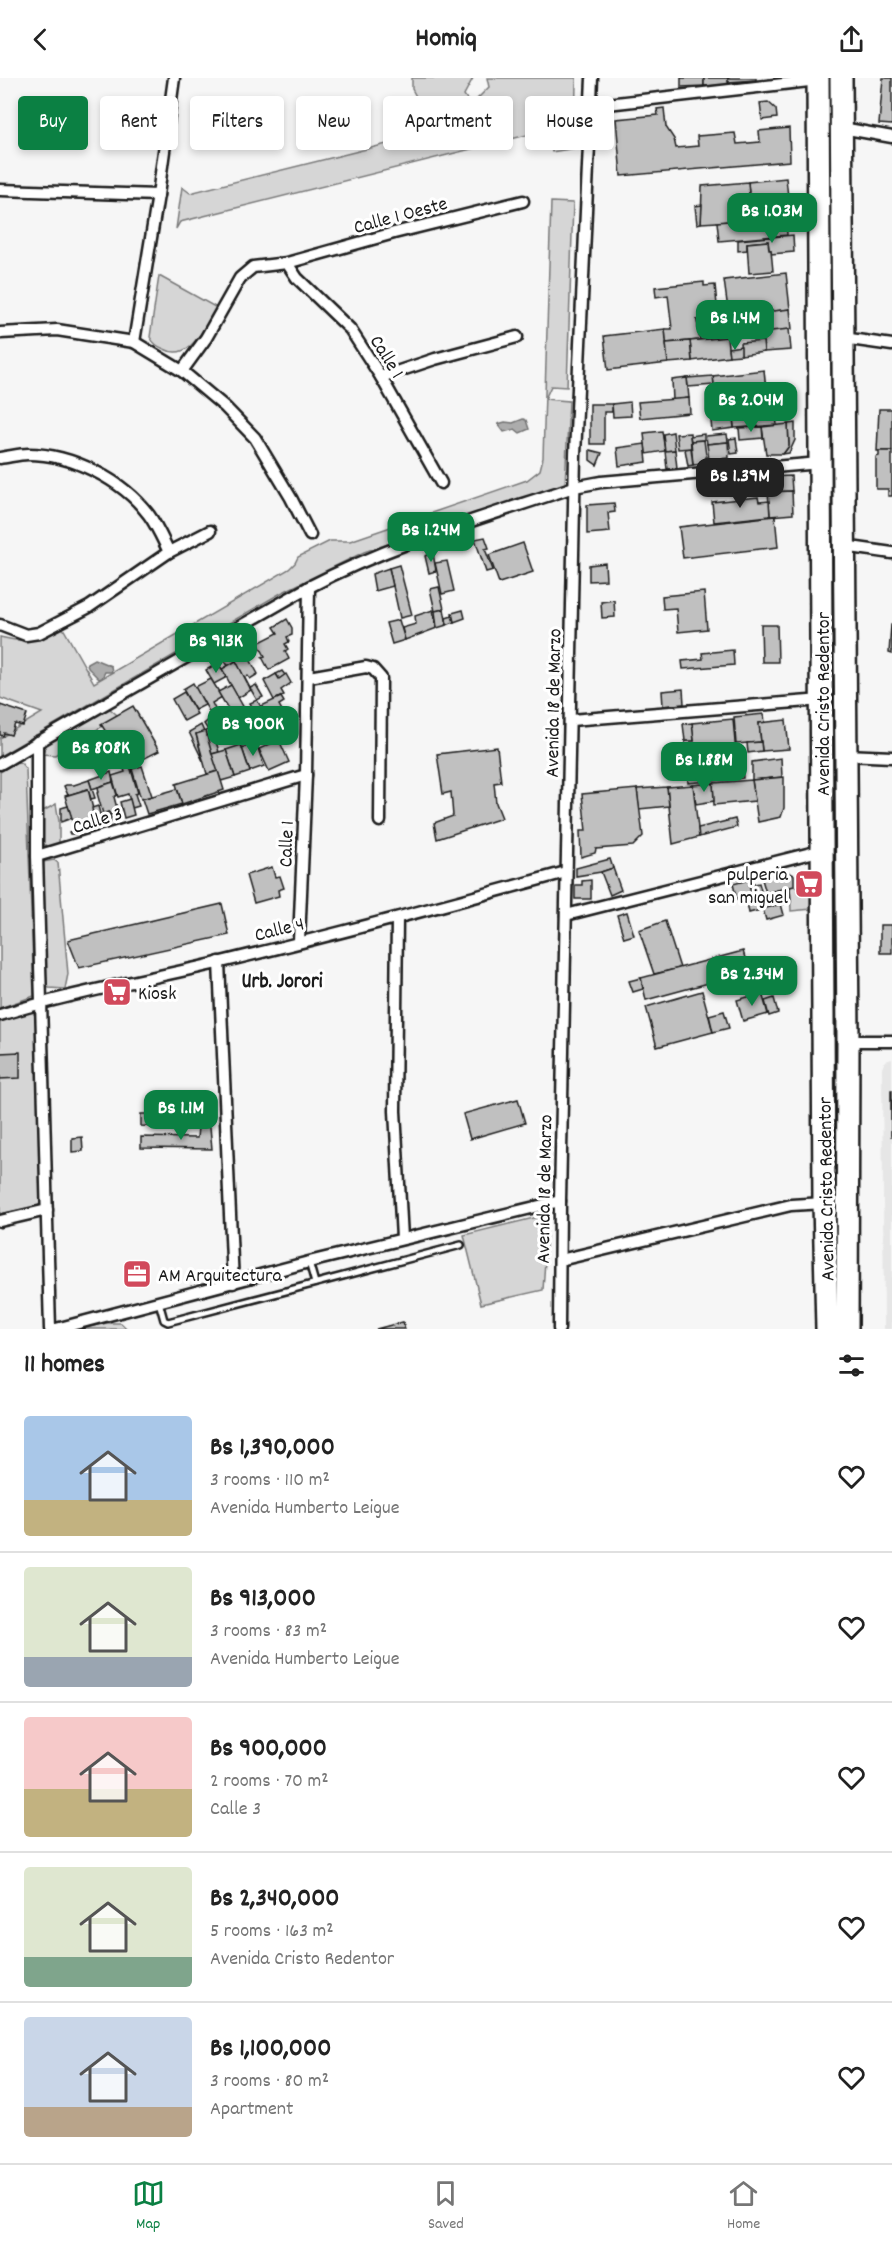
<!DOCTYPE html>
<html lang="en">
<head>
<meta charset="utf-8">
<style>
	body { margin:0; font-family:Dekko,sans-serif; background:#f6f6f6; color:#222; height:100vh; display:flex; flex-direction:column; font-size:22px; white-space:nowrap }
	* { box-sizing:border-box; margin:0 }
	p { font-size:20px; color:#767676 }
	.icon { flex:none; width:33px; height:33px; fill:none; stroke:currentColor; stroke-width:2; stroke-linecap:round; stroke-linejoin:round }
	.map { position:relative; height:1251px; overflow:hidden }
	.side { display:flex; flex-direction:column; background:#fff; flex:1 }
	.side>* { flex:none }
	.banner { position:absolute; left:18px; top:18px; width:856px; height:54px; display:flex; gap:12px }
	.price { position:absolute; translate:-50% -51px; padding:0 14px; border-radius:12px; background:#0b8043; color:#fff; font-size:20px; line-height:39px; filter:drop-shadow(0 2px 3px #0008) }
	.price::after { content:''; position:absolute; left:50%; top:36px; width:18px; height:14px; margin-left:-9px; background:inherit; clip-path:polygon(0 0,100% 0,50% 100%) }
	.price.on { background:#222; color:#fff }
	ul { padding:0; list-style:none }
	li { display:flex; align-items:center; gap:18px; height:150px; padding:0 24px }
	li+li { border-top:2px solid #e0e0e0 }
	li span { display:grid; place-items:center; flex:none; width:168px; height:120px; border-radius:6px; color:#555 }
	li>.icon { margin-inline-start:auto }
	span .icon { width:72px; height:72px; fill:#fffc; stroke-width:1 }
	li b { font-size:26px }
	h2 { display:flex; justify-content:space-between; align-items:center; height:72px; padding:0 24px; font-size:26px }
	.chip { padding:0 21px; border-radius:6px; background:#fff; box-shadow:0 3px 9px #0003; font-size:21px; line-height:54px }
	.chip.on { background:#0b8043; color:#fff }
	header { display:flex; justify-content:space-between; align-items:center; height:78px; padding:0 24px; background:#fff; font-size:27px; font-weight:700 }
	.dock { display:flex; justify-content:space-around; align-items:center; height:84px; border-top:2px solid #e0e0e0; background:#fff; font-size:16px; color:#767676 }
	.dock a { display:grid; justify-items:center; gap:3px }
	.dock .on { color:#0b8043 }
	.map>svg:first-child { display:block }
	.built { fill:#e6e6e6 }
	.green { fill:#d6d6d6; stroke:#797979; stroke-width:1.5 }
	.water { fill:#acacac; stroke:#727272; stroke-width:1.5 }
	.building { fill:#c0c0c0; stroke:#1c1c1c; stroke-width:1.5 }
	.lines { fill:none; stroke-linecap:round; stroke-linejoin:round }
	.lane-casing { stroke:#1c1c1c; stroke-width:10 }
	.street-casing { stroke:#1c1c1c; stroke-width:15 }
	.highway-casing { stroke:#1c1c1c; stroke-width:26 }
	.lane { stroke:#fff; stroke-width:5 }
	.street { stroke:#fff; stroke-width:10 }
	.highway { stroke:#fff; stroke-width:21 }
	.labels { text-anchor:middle; stroke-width:6; stroke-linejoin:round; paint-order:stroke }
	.street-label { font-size:20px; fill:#1c1c1c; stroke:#fff }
	.poi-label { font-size:20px; fill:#1c1c1c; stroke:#fff; text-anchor:start }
	.neighbourhood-label { font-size:21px; font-weight:bold; fill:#1c1c1c; stroke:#fff }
</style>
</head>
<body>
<header><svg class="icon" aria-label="back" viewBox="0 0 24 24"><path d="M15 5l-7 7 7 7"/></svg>Homiq<svg class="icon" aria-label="share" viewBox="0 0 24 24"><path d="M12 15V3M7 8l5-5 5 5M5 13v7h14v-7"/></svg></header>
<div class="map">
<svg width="892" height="1251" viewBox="0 0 892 1251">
	<rect width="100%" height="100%" fill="#f6f6f6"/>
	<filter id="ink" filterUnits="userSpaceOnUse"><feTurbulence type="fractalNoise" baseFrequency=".0167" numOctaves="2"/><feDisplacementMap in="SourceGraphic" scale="12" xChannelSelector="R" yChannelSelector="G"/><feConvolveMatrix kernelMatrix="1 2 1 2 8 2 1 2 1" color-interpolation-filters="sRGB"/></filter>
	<g filter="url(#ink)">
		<polygon class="built" points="892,981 892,1251 884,1251 882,990 885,983"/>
		<g class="green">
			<polygon points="412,0 473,0 464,17 471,27 489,9 487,0 576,0 575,70 552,74 548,57 535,55 180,144 176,151 182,109 190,115 435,54 412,11"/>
			<path d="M551 124 573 125 567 309 551 308 545 321 569 323 565 407 364 474 281 515 0 678V660L42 635 0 620V559C29 566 37 563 63 550L94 605 289 491 295 485 298 479 330 463H350L527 402 540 392 543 380Z"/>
			<path d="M159 198 217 230C204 249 190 285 164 271 157 268 154 266 150 259Z"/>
			<polygon points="109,630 117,637 103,648 55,677 42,676 47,666"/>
			<polygon points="16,684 21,685 26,691 34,918 0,930 0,694"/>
			<polygon points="56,726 59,743 59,767 49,769 43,766 41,734"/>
			<polygon points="54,782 58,785 68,896 65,911 49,910 46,906 41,791 43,784"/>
			<polygon points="794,808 812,818 812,831 791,833 790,809"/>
			<polygon points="34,932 34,936 42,934 45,1120 38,1128 0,1136 0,940"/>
			<polygon points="542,1138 548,1139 543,1212 481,1226 464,1157"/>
			<polygon points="107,1245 121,1245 127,1251 79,1251"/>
		</g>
		<g class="water">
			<polygon points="523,341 526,342 529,351 520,355 515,351 504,354 498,346 505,344 513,345"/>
			<polygon points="94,581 111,588 112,594 105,594 102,600 99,601 88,590 87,585"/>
		</g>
		<g class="building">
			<polygon points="681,0 704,0 704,8 681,9"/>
			<polygon points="704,0 728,0 729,7 704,8"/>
			<polygon points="728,0 756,0 756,2 728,4"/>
			<polygon points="883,0 892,0 892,47 879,46"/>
			<polygon points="768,24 776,31 777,40 762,42 760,25"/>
			<polygon points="664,30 666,49 674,61 676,70 698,68 697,58 735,55 737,66 760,64 759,53 789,50 790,83 621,98 616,41 658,37 657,31"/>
			<polygon points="786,100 790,138 751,142 748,104"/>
			<polygon points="748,104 751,142 701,145 702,108"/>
			<polygon points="702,127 701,145 697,146 695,128"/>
			<polygon points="786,138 787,157 719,163 717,144"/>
			<polygon points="793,157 794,174 771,176 771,172 769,172 768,163 747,165 747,172 738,173 738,162"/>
			<polygon points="768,163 769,172 771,172 773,193 749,195 747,165"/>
			<polygon points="786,195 790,231 729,239 724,202"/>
			<polygon points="704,204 704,208 715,207 717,227 728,226 729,239 697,242 700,262 666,265 665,251 672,251 668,217 656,219 655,209"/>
			<polygon points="790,231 792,251 700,262 697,242"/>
			<polygon points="665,251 668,285 608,292 604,258"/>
			<polygon points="789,251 791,272 764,274 762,254"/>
			<polygon points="727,259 729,278 692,283 690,263"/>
			<polygon points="690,263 692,283 668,285 666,265"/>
			<polygon points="763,263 764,274 741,277 740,265"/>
			<polygon points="741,268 741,277 729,278 728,270"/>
			<polygon points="764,292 766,312 715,318 713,298"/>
			<polygon points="713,298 714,307 688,309 687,300"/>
			<polygon points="687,300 689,320 673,322 672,302"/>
			<polygon points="689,320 690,335 640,340 638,324"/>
			<polygon points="630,324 631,338 613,339 612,326"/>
			<polygon points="590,326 612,326 612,334 604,334 604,366 590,366"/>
			<polygon points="879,331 892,331 892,373 877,373"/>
			<polygon points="776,337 777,347 734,350 733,340"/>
			<polygon points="733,340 734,350 712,353 711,343"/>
			<polygon points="795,345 795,362 789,375 783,376 789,368 788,346"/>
			<polygon points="788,346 789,368 783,376 766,376 762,349"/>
			<polygon points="762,349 763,360 740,362 739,350"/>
			<polygon points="662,353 665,373 646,376 644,355"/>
			<polygon points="673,354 675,372 665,373 663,356"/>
			<polygon points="690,355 691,370 678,371 676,356"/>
			<polygon points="704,356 704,362 691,363 690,358"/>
			<polygon points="727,356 728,364 707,366 706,358"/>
			<polygon points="736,360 738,375 731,376 729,361"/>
			<polygon points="704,362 707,385 693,387 691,363"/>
			<polygon points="728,364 729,380 709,382 707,366"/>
			<polygon points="645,366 647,384 619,388 617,370"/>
			<polygon points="691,370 693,387 688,388 685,371"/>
			<polygon points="590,372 602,375 597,387 590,382"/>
			<polygon points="675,372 677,390 667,391 665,373"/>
			<polygon points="879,373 892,373 892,418 888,418 888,411 876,411 876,379 879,378"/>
			<polygon points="791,398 792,413 768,414 767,399"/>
			<polygon points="792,413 793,436 770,438 768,414"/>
			<polygon points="758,419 759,424 769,423 770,438 714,444 712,424"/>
			<polygon points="614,425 615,434 608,435 610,454 587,456 587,427"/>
			<polygon points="775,438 778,469 683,480 679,449"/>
			<polygon points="485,459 489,470 485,471 493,492 486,494 475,461"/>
			<polygon points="523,465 533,494 499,505 489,477"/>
			<polygon points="433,475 436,493 429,495 425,478"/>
			<polygon points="447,483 454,513 442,516 435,485"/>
			<polygon points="605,485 606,502 589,503 589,487"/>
			<polygon points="399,487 412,537 400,540 389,490"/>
			<polygon points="389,490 393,508 375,513 372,496"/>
			<polygon points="439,509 444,531 435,533 430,511"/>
			<polygon points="704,514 707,551 678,554 676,530 663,531 662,518"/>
			<polygon points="614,522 615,539 602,540 601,524"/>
			<polygon points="444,531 447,547 437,550 435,533"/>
			<polygon points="433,532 437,550 405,562 402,550 416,546 415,538"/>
			<polygon points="463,532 465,540 454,544 452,535"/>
			<polygon points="452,538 454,544 447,547 446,540"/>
			<polygon points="287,541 292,550 292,557 287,559 289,564 285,566 288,571 285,573 289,581 269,592 262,579 265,578 258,565 278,555 274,549"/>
			<polygon points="399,542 405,562 392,566 386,545"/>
			<polygon points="761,547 777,547 778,584 762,584"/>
			<polygon points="891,547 892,547 892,576 889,575"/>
			<polygon points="733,572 734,587 683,591 682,583 703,581 702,575"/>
			<polygon points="230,573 236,583 228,588 222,578"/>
			<polygon points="247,576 258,596 250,601 248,598 244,599 234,579 237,577 239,580"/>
			<polygon points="236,583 251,612 238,620 222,591"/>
			<polygon points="218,585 227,599 214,606 206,592"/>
			<polygon points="282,593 285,597 279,601 276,596"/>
			<polygon points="276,596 279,601 286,596 291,605 281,612 284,617 274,622 264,603"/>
			<polygon points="211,601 222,619 212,625 215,631 210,635 195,609"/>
			<polygon points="193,605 205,627 195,632 183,611"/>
			<polygon points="231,607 245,632 241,634 243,637 234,641 218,614"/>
			<polygon points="256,607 263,619 257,622 250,610"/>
			<polygon points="683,611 684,626 663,628 662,613"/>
			<polygon points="184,614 197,636 184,643 172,621"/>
			<polygon points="281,619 284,624 279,627 284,636 265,645 257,630"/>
			<polygon points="257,622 261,629 254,632 250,625"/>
			<polygon points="0,627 27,636 23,648 15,646 11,657 4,655 3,658 0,657"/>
			<polygon points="133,628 159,673 127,689 101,646"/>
			<polygon points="228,631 234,641 224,645 219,635"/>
			<polygon points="247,635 251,647 238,652 234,641"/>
			<polygon points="764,636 765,645 759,645 761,664 736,666 734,639"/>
			<polygon points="282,637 288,650 282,653 283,655 265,664 258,649"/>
			<polygon points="212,639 217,648 208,652 204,646"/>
			<polygon points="733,641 736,676 741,676 743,700 688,705 685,663 694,663 692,645"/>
			<polygon points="786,642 789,671 762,673 759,645"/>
			<polygon points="229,643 230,650 223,653 221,646"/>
			<polygon points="692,645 694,663 685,663 683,646"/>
			<polygon points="201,647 204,654 196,656 203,683 189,654"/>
			<polygon points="215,649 217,654 207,658 206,653"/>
			<polygon points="227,651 232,664 227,666 223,653"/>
			<polygon points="206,653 218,693 207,696 196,656"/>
			<polygon points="214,656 219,674 212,676 207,658"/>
			<polygon points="254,660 256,665 242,670 240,665"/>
			<polygon points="279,662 289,684 269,693 259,671"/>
			<polygon points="761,664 762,673 748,675 747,665"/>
			<polygon points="256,665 264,688 250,693 242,670"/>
			<polygon points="241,667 250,694 235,699 226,672"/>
			<polygon points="497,669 501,704 494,705 496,725 502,740 437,761 434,745 453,738 451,714 443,716 437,676"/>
			<polygon points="226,672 235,699 221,703 212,676"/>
			<polygon points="781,680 782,699 752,702 752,684"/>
			<polygon points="126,687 127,689 130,688 138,715 135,716 139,728 132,730 128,716 118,719 112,698 125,694 123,688"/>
			<polygon points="142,688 152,718 141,721 132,691"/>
			<polygon points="218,693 224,712 182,726 176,706"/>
			<polygon points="111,694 113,704 92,711 89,702"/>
			<polygon points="784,699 784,730 781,739 758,744 752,702"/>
			<polygon points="89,702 95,720 91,721 88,711 68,717 64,708 66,707 74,707"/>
			<polygon points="752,702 755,723 714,727 713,705"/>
			<polygon points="113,704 117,717 114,719 118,734 110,737 109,734 103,736 97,715 99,714 98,709"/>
			<polygon points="713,705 714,723 696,726 693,707"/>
			<polygon points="693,707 699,759 673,766 667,709"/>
			<polygon points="667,709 669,728 639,731 637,711"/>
			<polygon points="88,711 96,743 75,752 65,718"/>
			<polygon points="177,711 182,726 147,736 142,721"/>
			<polygon points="637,711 643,758 633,768 596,771 595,775 581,779 580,753 586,753 582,716"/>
			<polygon points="130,721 134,737 124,740 120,724"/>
			<polygon points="68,728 72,740 61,744 61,730"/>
			<polygon points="98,728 103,747 95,749 92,730"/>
			<polygon points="109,734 112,744 103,747 100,736"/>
			<polygon points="735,741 737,749 699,759 698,750"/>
			<polygon points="83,750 84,753 75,756 70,756 69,754"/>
			<polygon points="610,781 613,790 601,794 576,798 576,790"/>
			<polygon points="272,789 275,799 280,798 284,810 278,812 279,818 254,825 246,797"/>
			<polygon points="613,790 621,812 610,817 601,794"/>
			<polygon points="784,792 794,797 794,808 766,815 761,798"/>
			<polygon points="591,802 591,821 575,821 575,807 582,807 582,803"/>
			<polygon points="748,802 752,818 737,822 733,806"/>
			<polygon points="759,805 762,816 752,818 749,807"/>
			<polygon points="790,809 791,824 749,835 746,820"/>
			<polygon points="222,826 229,857 79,890 68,862"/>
			<polygon points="781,826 784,837 766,842 763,831"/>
			<polygon points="627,834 634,857 624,860 617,837"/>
			<polygon points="665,843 680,890 654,896 639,852"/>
			<rect x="880" y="847" width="12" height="28"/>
			<polygon points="743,873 749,894 646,922 641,900"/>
			<polygon points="736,897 739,906 717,913 714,904"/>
			<polygon points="641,900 643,911 633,914 629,903"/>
			<polygon points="702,913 713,954 657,969 646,929"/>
			<polygon points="762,915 768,936 743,943 737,922"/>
			<polygon points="774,920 778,935 769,938 765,923"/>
			<polygon points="724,933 729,950 713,954 709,937"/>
			<polygon points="20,974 20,1000 0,1001 0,975"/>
			<rect x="891" y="1012" width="1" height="46"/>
			<polygon points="518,1021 525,1045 470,1061 463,1036"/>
			<polygon points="141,1036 158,1036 158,1049 141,1048"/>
			<polygon points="198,1049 210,1049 212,1071 141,1070 141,1059 197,1060"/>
			<polygon points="82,1059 83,1073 72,1074 72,1060"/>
			<polygon points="403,1244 405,1251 376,1251"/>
		</g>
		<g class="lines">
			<g class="lane-casing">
				<g id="lane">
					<polyline points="309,1184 315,1205"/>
					<polyline points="159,1224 164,1242 168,1244 461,1167"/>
				</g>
			</g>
			<g class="street-casing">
				<g id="street">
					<polyline points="590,28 818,2"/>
					<polyline points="842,50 892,59"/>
					<polyline points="0,112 158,117"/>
					<polyline points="287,185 297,200 350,251 381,299 441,405"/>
					<polyline points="0,255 57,252 134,264 182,293 225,329 255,360 291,420 310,457"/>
					<polyline points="843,260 892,267"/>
					<polyline points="134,264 158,117 174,0"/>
					<polyline points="182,293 206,260 240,200 253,189 287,185 394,155 523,123"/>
					<polyline points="381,299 435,281 517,259"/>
					<path d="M0 380C9 379 19 376 28 376 72 376 123 402 149 437 157 448 163 462 169 474"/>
					<polyline points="844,468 892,475"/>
					<polyline points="0,547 26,557 39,555 89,529 169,474 210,453"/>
					<polyline points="309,599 366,589 373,591 381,600 380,743"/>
					<polyline points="571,642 822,622"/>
					<polyline points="37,664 37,778 50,1251"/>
					<polyline points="846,677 892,679"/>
					<path d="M0 686 309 509C393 465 485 439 574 409L601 404 820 385"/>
					<polyline points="37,778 306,697"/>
					<polyline points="566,837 823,772"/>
					<polyline points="397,840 395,1033 402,1160"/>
					<polyline points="299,863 306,697 309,509"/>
					<polyline points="219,884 233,1205"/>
					<path d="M0 937C71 915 145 902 217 885 334 857 450 826 566 794"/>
					<polyline points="848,963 892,963"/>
					<polyline points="0,1143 47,1132"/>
					<polyline points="560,1182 791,1127 824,1125"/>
					<polyline points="56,1251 309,1184 560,1123"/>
					<polyline points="559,1251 560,1123 575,377 592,0"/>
				</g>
			</g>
			<g class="highway-casing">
				<g id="highway">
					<polyline points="818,0 824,1125 827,1251"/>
					<polyline points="841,0 848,963 847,1251"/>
				</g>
			</g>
			<use href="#lane" class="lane"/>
			<use href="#street" class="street"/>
			<use href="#highway" class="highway"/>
		</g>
	</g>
	<defs>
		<g id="supermarket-square" transform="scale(1.5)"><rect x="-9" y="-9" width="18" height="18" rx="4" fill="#d1495b" stroke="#fff"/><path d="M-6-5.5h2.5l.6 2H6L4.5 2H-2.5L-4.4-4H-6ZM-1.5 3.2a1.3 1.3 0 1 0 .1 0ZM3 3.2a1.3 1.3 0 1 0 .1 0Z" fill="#fff"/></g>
		<g id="office-square" transform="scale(1.5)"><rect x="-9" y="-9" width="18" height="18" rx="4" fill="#d1495b" stroke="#fff"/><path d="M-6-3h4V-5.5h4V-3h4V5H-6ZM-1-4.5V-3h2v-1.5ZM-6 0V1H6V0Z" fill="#fff"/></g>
	</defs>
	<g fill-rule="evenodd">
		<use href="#supermarket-square" x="809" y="806"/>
		<use href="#supermarket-square" x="117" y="914"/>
		<use href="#office-square" x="137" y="1196"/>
	</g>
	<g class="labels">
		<g class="street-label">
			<text transform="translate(400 136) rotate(-15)" y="7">Calle 1 Oeste</text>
			<text transform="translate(388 278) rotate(58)" y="7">Calle 1</text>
			<text transform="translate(552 625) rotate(-89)" y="7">Avenida 18 de Marzo</text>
			<text transform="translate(822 626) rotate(-90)" y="7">Avenida Cristo Redentor</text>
			<text transform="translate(97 741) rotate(-17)" y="7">Calle 3</text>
			<text transform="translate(285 766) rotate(-88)" y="7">Calle 1</text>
			<text transform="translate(279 850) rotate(-14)" y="7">Calle 4</text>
			<text transform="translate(543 1111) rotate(-89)" y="7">Avenida 18 de Marzo</text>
			<text transform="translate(825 1111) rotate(-91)" y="7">Avenida Cristo Redentor</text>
		</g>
		<g class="poi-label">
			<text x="788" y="802" text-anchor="end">pulperia<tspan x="788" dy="23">san miguel</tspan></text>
			<text x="138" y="921">Kiosk</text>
			<text x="158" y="1203">AM Arquitectura</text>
		</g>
		<g class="neighbourhood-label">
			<text x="282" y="909">Urb. Jorori</text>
		</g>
	</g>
</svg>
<b class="price" style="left:772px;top:166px">Bs 1.03M</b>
<b class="price" style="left:735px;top:273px">Bs 1.4M</b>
<b class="price" style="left:751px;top:355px">Bs 2.04M</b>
<b class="price on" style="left:740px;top:431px">Bs 1.39M</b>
<b class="price" style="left:431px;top:485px">Bs 1.24M</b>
<b class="price" style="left:216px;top:596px">Bs 913K</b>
<b class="price" style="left:253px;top:679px">Bs 900K</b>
<b class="price" style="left:101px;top:703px">Bs 808K</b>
<b class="price" style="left:704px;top:715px">Bs 1.88M</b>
<b class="price" style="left:752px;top:929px">Bs 2.34M</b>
<b class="price" style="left:181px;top:1063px">Bs 1.1M</b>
<div class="banner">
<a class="chip on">Buy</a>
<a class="chip">Rent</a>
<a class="chip">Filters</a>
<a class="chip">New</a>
<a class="chip">Apartment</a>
<a class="chip">House</a>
</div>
</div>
<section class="side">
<h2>11 homes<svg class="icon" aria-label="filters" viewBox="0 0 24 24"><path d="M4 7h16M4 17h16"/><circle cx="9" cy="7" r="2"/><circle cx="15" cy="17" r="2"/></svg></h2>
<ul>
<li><span style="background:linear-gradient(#a9c7e8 70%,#c2b280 0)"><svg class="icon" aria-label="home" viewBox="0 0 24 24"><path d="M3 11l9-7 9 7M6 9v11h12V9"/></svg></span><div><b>Bs 1,390,000</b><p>3 rooms · 110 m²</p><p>Avenida Humberto Leigue</p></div><svg class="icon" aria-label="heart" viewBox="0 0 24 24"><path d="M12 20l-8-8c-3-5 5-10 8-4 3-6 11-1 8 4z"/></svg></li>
<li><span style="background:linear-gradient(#dfe7d0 75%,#9aa5b1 0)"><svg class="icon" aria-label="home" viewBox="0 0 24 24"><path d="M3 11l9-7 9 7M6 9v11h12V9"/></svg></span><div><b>Bs 913,000</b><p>3 rooms · 83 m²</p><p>Avenida Humberto Leigue</p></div><svg class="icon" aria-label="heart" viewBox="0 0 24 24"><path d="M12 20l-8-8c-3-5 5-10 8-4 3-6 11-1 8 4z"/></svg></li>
<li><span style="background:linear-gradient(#f6c9c9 60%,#c2b280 0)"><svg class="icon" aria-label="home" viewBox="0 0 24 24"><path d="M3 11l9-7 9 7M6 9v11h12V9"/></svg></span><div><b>Bs 900,000</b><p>2 rooms · 70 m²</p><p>Calle 3</p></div><svg class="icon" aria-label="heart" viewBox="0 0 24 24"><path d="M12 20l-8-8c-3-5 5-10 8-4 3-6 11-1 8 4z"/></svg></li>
<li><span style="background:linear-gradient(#dfe7d0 75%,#7fa58c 0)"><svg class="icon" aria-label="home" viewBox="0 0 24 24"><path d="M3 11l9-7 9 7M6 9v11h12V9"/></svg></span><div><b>Bs 2,340,000</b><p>5 rooms · 163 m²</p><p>Avenida Cristo Redentor</p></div><svg class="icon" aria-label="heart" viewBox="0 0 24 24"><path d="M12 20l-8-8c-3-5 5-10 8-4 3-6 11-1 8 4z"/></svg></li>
<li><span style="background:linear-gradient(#c9d6e8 75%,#b9a48a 0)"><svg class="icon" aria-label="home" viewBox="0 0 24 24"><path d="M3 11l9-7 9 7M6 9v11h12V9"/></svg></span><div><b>Bs 1,100,000</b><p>3 rooms · 80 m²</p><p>Apartment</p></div><svg class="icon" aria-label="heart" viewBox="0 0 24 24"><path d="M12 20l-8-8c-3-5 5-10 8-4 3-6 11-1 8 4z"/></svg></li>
</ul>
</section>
<nav class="dock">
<a class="on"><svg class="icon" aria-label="map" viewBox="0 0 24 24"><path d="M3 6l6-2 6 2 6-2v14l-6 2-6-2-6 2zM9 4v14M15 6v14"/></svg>Map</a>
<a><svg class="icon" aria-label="saved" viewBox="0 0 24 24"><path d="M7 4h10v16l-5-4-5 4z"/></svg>Saved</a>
<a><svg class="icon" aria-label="home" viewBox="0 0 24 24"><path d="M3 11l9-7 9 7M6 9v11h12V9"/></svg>Home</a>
</nav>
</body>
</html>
